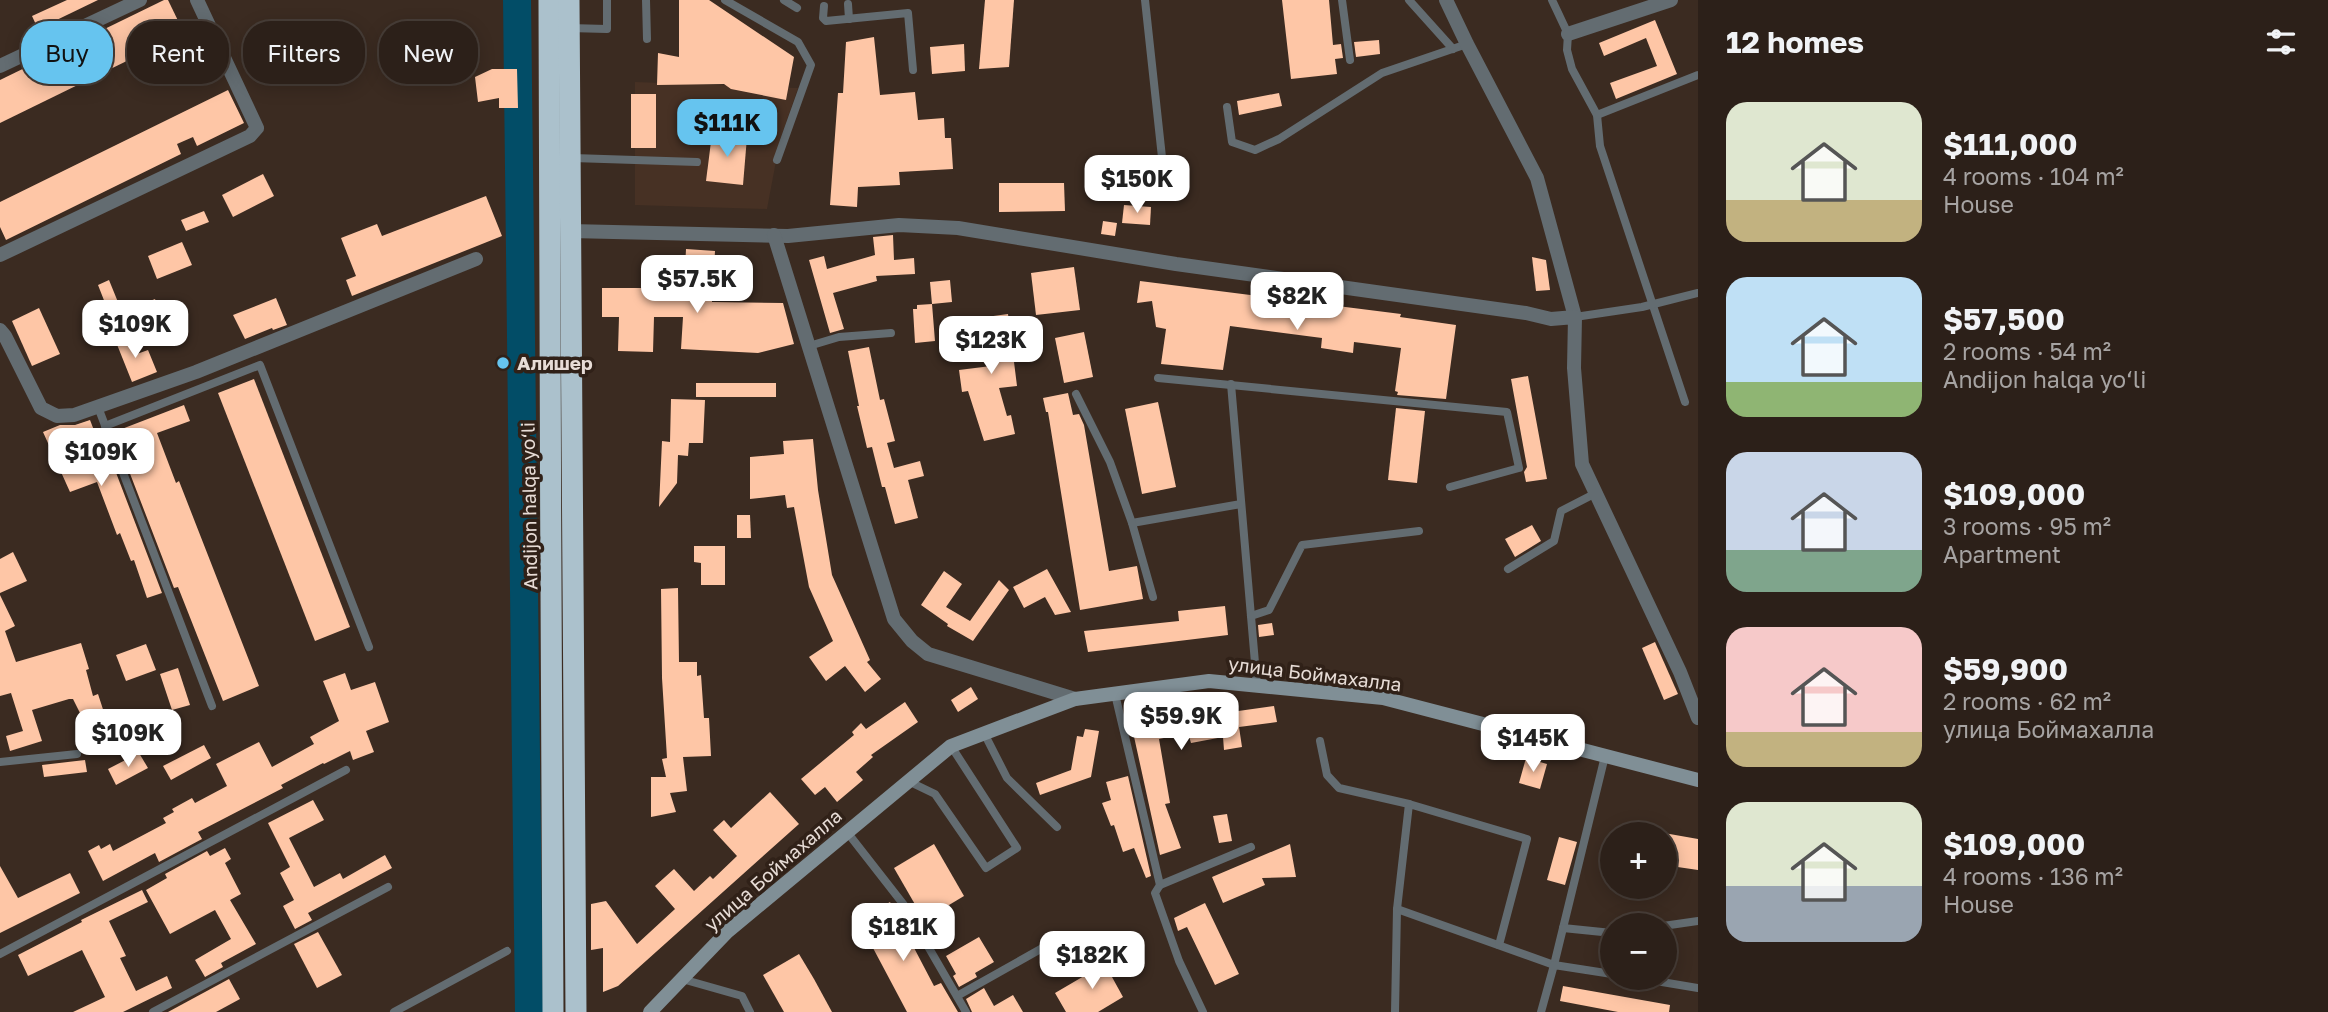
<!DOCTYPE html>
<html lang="en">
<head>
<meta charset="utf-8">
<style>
	body { margin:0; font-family:"Golos Text",sans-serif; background:#382d26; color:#f1f3f6; height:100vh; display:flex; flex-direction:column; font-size:26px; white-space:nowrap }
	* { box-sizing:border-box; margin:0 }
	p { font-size:23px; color:#a6a3a2 }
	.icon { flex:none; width:38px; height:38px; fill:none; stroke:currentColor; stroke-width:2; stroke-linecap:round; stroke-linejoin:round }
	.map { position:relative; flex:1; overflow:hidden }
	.side { display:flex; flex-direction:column; background:#2c2019; width:630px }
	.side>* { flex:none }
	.top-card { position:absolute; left:21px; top:21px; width:665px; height:63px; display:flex; gap:14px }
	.buttons { position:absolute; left:1600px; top:822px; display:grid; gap:14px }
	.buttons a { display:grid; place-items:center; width:77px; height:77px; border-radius:50%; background:#2c2019; box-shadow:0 4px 18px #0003,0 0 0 2px #483e38; font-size:35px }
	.price { position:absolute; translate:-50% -60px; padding:0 16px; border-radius:14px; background:#fff; color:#222; font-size:23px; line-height:46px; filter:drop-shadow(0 2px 4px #0008) }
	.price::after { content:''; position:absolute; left:50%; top:42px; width:21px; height:16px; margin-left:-10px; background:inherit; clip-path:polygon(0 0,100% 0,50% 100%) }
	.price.on { background:#66c4ef; color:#111 }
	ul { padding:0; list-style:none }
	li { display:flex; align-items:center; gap:21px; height:175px; padding:0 28px }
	li span { display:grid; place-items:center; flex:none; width:196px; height:140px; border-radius:21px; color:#555 }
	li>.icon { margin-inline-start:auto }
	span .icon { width:84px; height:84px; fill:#fffc; stroke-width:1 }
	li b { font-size:30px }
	h2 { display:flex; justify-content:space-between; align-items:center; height:84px; padding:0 28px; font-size:30px }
	.pill { padding:0 24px; border-radius:28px; background:#2c2019; box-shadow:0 4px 18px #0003,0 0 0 2px #483e38; font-size:24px; line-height:63px }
	.pill.on { background:#66c4ef; color:#111 }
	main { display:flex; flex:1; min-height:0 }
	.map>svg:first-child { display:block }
	.built { fill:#473124 }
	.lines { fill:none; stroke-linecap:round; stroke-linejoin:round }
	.river { stroke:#024d67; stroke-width:28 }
	.building { fill:#fec6a6 }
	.lane { stroke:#636c71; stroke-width:8 }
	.street { stroke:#636c71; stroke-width:14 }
	.secondary { stroke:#808f96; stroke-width:14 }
	.highway { stroke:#abc1cc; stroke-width:21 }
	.poi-dot { fill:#66c4ef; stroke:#302118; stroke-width:2.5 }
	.labels { text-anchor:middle; stroke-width:7; stroke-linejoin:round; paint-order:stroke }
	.poi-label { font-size:19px; font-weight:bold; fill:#e7dcd6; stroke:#302118; text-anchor:start }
	.street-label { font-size:19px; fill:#e7dcd6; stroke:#302118 }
</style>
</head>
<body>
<main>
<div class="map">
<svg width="1698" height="1012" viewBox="0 0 1698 1012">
	<rect width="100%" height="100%" fill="#3b2b21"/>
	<polygon class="built" points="635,82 798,88 780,140 767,209 635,205"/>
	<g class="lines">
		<polyline class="river" points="517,0 529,1012"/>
	</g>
	<g class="building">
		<polygon points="67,0 98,0 38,29 32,16"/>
		<polygon points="164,0 168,0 184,33 0,123 0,80"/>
		<polygon points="679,0 709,0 794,57 786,100 731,89 724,84 657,85 658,53 679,57"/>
		<polygon points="985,0 1014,0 1009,67 979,69"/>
		<polygon points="1282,0 1329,0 1333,45 1341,44 1343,58 1335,59 1337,74 1291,79"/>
		<polygon points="1655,20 1677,74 1616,99 1610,83 1657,66 1646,38 1604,56 1599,43"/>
		<polygon points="874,37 880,95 915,92 918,120 944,118 945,138 951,138 953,169 899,172 900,185 858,187 857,207 830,205 838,93 843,93 846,42"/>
		<polygon points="1379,40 1380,54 1356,57 1354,42"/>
		<polygon points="964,44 965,71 932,74 930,47"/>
		<polygon points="492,69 517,69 518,108 499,108 499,98 478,102 475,77"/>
		<polygon points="228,90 244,123 197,146 193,137 177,144 181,154 6,240 0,227 0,202"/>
		<polygon points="1279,93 1282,106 1239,115 1237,101"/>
		<rect x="631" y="94" width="25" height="54"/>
		<polygon points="712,134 747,137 743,185 706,181"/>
		<polygon points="263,174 274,196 233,217 222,195"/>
		<polygon points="999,183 1064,183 1065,211 999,212"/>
		<polygon points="486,196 502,236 352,296 346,280 356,276 341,238 377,224 382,236"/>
		<polygon points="1124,205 1151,207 1150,225 1122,223"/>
		<polygon points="204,211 209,222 186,231 181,220"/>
		<polygon points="1103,221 1117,223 1115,236 1101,234"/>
		<polygon points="893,235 894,260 914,258 915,274 876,276 877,281 833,293 844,329 830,333 809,260 824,256 827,269 875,255 873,237"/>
		<polygon points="182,242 192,265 157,279 148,256"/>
		<polygon points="686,249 715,251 712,302 783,303 794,344 758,353 681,349 683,317 654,317 653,352 618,351 619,317 602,317 602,288 684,288"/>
		<polygon points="1532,257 1546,260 1550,290 1536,291"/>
		<polygon points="1074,267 1080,310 1036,315 1031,273"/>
		<polygon points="109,280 122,312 155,299 160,313 116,331 98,285"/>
		<polygon points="950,280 952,302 932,304 930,282"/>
		<polygon points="1140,281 1401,314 1400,317 1456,325 1446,399 1397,395 1398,392 1395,391 1401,348 1354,342 1353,353 1321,348 1322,338 1230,326 1223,370 1161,364 1166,329 1156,327 1152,301 1137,303"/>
		<polygon points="276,298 287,325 273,330 272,328 245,339 233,315"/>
		<polygon points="932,304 935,341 915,343 913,309 917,309 917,305"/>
		<polygon points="39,308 60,354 32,366 12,321"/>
		<polygon points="1008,314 1017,386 999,388 1007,416 1011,415 1015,434 984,441 968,391 962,392 959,370 991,366 988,338 966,341 964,320"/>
		<polygon points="1084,332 1093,377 1064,383 1055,338"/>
		<polygon points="125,333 134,355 148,350 157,372 132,382 114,337"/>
		<polygon points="869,347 880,400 884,399 895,441 887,443 894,468 920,461 924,476 908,480 918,518 895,524 885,487 882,487 872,447 867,448 857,406 859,406 848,351"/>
		<polygon points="1528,376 1547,479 1526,482 1524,472 1527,467 1511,379"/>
		<polygon points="254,379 350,627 315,641 218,393"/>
		<rect x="696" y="383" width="80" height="14"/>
		<polygon points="1068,393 1073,415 1079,414 1084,425 1109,571 1137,566 1143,599 1080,610 1048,412 1046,412 1043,398"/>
		<polygon points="671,399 705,400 703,443 689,443 688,456 678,455 677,483 659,507 662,441 670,442"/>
		<polygon points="1158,402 1176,487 1142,494 1125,409"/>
		<polygon points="184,405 190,421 157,433 176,483 179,481 259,686 223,701 178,587 174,588 114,432"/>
		<polygon points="1396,408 1425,411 1417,483 1388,480"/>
		<polygon points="90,420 97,438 102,436 162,593 147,598 134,560 131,561 120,533 117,535 97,482 70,492 43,432 60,425 75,425"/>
		<polygon points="813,439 818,490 832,575 870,660 867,662 881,679 865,692 845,666 826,681 809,657 833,641 809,587 794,507 787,508 785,495 750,499 750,457 784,454 783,441"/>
		<polygon points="737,515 750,515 751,538 737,538"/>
		<polygon points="1532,525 1541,541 1515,557 1505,539"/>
		<polygon points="694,546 725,546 725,585 701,585 701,563 694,562"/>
		<polygon points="13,552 27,581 0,593 0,559"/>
		<polygon points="1047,569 1071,612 1055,615 1045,597 1024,608 1013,587"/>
		<polygon points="944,571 962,584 946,607 970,621 999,580 1009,590 973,641 947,626 948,624 921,605"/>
		<polygon points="678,588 679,662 697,662 697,676 701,675 704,718 709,718 711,756 683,757 687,791 670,793 676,812 651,817 651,777 666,777 662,759 667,758 662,678 661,589"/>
		<polygon points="0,595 15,626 5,631 16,662 81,643 89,669 86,670 93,696 98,694 112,737 95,743 73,699 69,699 32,710 42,741 10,751 6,736 23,731 11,693 0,696"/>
		<polygon points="1225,606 1228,635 1088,652 1084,631 1179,621 1178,611"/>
		<polygon points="1272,623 1274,635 1259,637 1258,625"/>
		<polygon points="1655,642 1678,694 1664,700 1642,648"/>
		<polygon points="146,644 156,670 126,681 116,655"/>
		<polygon points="178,668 190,705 172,710 160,674"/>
		<polygon points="345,673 351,690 375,682 389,722 366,731 374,752 353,760 350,751 324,764 323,763 281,785 283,788 198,832 202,839 159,862 155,853 103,881 88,851 99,845 101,849 110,844 113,851 166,823 163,818 174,812 172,809 192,798 195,803 227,786 216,764 259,742 272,767 314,744 310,737 339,721 323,681"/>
		<polygon points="971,687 978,699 958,712 951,700"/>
		<polygon points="1148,699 1153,725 1199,716 1199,712 1216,708 1217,714 1274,706 1277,722 1239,727 1242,747 1224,750 1223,737 1191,743 1188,733 1159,739 1170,803 1165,804 1181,848 1160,855 1133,732 1131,732 1124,703"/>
		<polygon points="905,702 918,722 871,755 873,757 856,772 863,780 837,802 825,787 815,795 801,779 854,735 852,732 861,723 866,729"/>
		<polygon points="1085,729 1099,731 1091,777 1040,795 1036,783 1071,770 1077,736 1083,737"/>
		<polygon points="204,745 211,758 171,780 163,766"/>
		<polygon points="139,753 148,768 116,785 108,769"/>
		<polygon points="1526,758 1547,764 1540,789 1519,783"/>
		<polygon points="85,760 87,772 44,777 42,765"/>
		<polygon points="1128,776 1151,876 1146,878 1134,848 1123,852 1114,825 1111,826 1102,803 1111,800 1106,782"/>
		<polygon points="770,792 799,824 618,986 603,992 603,948 591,950 591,904 606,901 637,944 675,909 655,886 674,869 694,891 710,876 713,879 737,856 713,830 724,820 731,828"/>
		<polygon points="313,800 324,820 289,838 314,887 340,873 343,879 385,855 392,868 308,913 312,920 295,929 283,906 294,900 280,873 290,867 268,823"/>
		<polygon points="1227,814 1232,841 1219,843 1213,816"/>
		<polygon points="1664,833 1698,839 1698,870 1664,865"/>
		<polygon points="1559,837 1577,842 1565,885 1547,880"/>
		<polygon points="934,844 964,896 924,920 894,868"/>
		<polygon points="1290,844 1296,877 1262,878 1265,885 1223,903 1212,877"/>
		<polygon points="225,848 231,859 225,863 241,894 230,900 256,944 221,963 223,967 205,977 195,960 231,939 215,910 170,934 146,890 167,878 165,874 207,851 210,856"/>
		<polygon points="0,866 18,898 70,873 80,893 0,933"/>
		<polygon points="142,890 148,902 109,921 126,956 120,958 136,991 167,976 172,988 123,1012 73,1012 105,997 82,950 28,976 18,955 82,922 81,920"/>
		<polygon points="890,902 934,986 941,983 958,1012 907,1012 873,948 871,949 856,921"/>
		<polygon points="1205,903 1239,974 1215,985 1187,927 1178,931 1174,918"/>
		<polygon points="318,932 342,975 317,988 294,944"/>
		<polygon points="979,937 994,962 975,973 977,977 959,987 953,976 956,974 946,956"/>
		<polygon points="799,954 814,979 832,1012 784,1012 763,975"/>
		<polygon points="1113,959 1121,971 1112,977 1123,997 1098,1012 1066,1012 1055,993"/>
		<polygon points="229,979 240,999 216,1012 168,1012"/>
		<polygon points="1563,986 1670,1005 1669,1012 1618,1012 1560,1001"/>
		<polygon points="984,988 994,1006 1013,995 1023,1012 972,1012 966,999"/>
	</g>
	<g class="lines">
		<g class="lane">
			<polyline points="646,0 647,39"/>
			<polyline points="725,0 798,42 811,65 777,160"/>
			<polyline points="784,0 797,8"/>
			<polyline points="1145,0 1165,185"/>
			<polyline points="1342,0 1350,60"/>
			<polyline points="1409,0 1453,49"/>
			<polyline points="1552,0 1568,34 1567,50 1572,69 1597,115 1600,146 1685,402"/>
			<polyline points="848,4 849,19"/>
			<polyline points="824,6 823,18 826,21 908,13 913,70"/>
			<polyline points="569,28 607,29 607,0"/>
			<polyline points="1227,107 1232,142 1255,150 1279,139 1382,73 1467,44"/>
			<polyline points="1597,115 1698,75"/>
			<polyline points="573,158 697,162"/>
			<polyline points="1575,317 1642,307 1698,293"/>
			<polyline points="809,346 839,337 891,333"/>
			<polyline points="1158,378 1507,412 1519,468 1450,487"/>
			<polyline points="1231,384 1257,686"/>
			<polyline points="1076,394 1110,462 1132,523 1241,504"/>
			<polyline points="98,407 212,706"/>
			<polyline points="105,426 260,365 369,647"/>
			<polyline points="1132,523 1153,597"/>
			<polyline points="1508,569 1554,541 1561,511 1596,493"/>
			<polyline points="1251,616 1269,610 1302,545 1419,531"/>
			<polyline points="1115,694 1160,885 1155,893 1179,961 1203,1012"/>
			<polyline points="984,733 1007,778 1057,827"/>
			<polyline points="1320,741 1327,775 1339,788 1409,804"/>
			<polyline points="0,762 77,754"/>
			<polyline points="908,781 935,794 986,868 1017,848 951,746"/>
			<polyline points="847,832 904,905 966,1012"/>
			<polyline points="1160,885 1251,847"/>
			<polyline points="1397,909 1554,965 1605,756"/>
			<polyline points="1663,926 1698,921"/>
			<polyline points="1563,928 1612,933"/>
			<polyline points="0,954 346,770"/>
			<polyline points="1638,978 1698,988"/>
			<polyline points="682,979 742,996 750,1012"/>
			<polyline points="957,996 1062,937 1086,963"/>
			<polyline points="153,1012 388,887"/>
			<polyline points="394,1012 507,951"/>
			<polyline points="1395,1012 1397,909 1409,804 1527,839 1499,945"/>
			<polyline points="1541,1012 1554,965 1612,974"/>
		</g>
		<g class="street">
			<polyline points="1446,0 1467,44 1537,178 1575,317"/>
			<polyline points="1568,34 1671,0"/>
			<polyline points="0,66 140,0"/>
			<polyline points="570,231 788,236 899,225 958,228 1176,264 1526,313 1551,319 1575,317 1574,368 1582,464 1680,672 1698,718"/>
			<polyline points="774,235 894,619 912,641 928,654 1075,699"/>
			<polyline points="0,255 250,136 257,128 197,0"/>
			<polyline points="0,330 5,336 41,408 57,416 74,415 196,372 476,259"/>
		</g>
		<polyline class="secondary" points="650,1012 728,931 951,746 1075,699 1209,681 1383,698 1698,780"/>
		<g class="highway">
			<path d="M549 0C548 337 553 675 553 1012"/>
			<polyline points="569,0 576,1012"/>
		</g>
	</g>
	<circle class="poi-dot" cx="503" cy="363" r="7"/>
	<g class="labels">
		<g class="poi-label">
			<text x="517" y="370">Алишер</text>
		</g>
		<g class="street-label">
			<text transform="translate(529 506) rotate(-91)" y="7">Andijon halqa yo‘li</text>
			<text transform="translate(1315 674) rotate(7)" y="7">улица Боймахалла</text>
			<text transform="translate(773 870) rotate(-41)" y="7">улица Боймахалла</text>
		</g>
	</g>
</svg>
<div class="buttons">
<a>+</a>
<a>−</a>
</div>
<b class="price on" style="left:727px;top:159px">$111K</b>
<b class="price" style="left:1137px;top:215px">$150K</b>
<b class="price" style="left:697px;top:315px">$57.5K</b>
<b class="price" style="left:1297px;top:332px">$82K</b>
<b class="price" style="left:135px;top:360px">$109K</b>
<b class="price" style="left:991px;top:376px">$123K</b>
<b class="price" style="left:101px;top:488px">$109K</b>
<b class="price" style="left:1181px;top:752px">$59.9K</b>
<b class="price" style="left:128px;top:769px">$109K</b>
<b class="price" style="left:1533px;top:774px">$145K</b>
<b class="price" style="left:903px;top:963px">$181K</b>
<b class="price" style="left:1092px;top:991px">$182K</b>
<div class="top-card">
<a class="pill on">Buy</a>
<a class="pill">Rent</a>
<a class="pill">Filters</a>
<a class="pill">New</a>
</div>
</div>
<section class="side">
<h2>12 homes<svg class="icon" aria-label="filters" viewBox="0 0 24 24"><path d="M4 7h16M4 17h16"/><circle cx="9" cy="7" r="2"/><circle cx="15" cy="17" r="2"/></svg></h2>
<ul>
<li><span style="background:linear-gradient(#dfe7d0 70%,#c2b280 0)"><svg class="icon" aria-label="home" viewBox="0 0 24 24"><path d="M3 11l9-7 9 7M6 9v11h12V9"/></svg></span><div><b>$111,000</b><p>4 rooms · 104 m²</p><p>House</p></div></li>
<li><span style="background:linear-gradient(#bfe0f5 75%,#8fb573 0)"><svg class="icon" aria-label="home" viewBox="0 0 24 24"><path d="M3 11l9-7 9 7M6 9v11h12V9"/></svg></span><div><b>$57,500</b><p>2 rooms · 54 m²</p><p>Andijon halqa yo‘li</p></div></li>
<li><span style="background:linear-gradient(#c9d6e8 70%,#7fa58c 0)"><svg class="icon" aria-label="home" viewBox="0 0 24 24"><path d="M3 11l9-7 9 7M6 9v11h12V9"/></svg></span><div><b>$109,000</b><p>3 rooms · 95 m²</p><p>Apartment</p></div></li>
<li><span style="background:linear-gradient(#f6c9c9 75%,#c2b280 0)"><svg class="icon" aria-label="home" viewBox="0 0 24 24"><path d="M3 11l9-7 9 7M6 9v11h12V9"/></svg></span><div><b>$59,900</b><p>2 rooms · 62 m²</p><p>улица Боймахалла</p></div></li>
<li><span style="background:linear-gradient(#dfe7d0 60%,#9aa5b1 0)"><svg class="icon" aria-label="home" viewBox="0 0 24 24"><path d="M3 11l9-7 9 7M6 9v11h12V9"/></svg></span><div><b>$109,000</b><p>4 rooms · 136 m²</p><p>House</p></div></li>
</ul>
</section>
</main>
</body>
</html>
